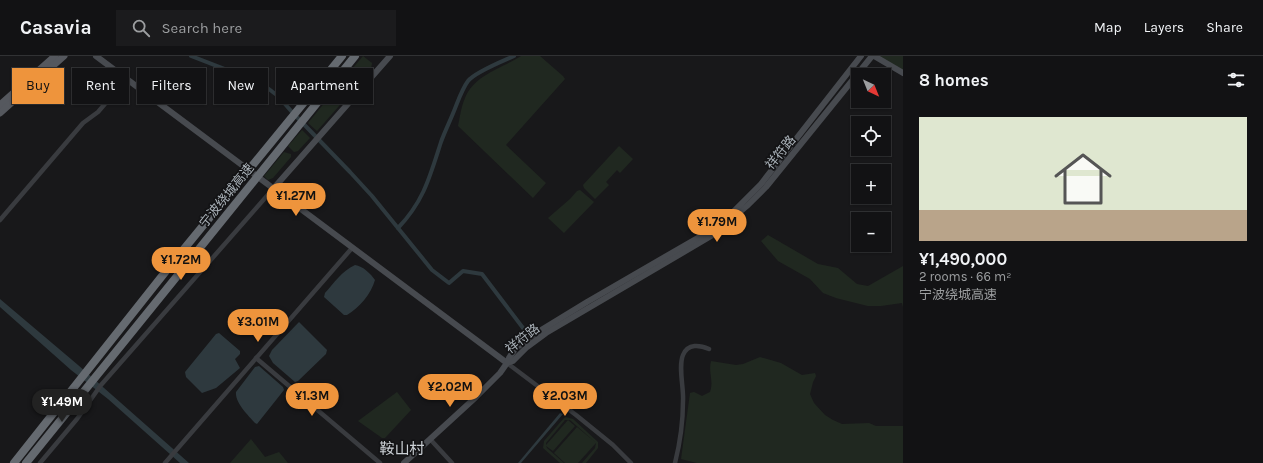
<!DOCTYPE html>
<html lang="en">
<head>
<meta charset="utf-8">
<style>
	body { margin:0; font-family:Karla,"Noto Sans SC",sans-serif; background:#1b1b1d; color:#f1f3f6; height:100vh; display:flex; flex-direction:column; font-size:15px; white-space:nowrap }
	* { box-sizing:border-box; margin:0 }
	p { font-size:13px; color:#9c9ea0 }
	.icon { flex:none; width:22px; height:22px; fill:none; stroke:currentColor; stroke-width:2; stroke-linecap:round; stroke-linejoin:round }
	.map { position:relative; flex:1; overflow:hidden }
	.panel { display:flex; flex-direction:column; background:#121214; width:360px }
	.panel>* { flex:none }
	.banner { position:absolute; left:12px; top:12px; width:380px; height:36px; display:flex; gap:8px }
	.needle { width:26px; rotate:137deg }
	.controls { position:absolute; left:851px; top:12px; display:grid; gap:8px }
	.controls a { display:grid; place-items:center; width:40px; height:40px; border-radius:0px; background:#121214; box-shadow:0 1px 3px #0004,0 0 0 1px #313234; font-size:20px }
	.price { position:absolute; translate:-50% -34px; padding:0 9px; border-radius:14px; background:#ee943c; color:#111; font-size:13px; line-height:26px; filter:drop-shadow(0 1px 2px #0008) }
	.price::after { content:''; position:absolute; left:50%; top:24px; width:12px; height:9px; margin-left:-6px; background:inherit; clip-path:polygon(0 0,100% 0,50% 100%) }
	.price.on { background:#222; color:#fff }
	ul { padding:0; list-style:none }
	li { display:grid; align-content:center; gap:8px; height:212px; padding:0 16px }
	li+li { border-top:1px solid #313234 }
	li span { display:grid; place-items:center; height:124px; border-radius:0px; color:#555 }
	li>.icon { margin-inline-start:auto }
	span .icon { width:72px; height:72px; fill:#fffc; stroke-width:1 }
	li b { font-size:17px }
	h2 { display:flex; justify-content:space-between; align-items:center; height:48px; padding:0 16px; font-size:17px }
	.pill { padding:0 14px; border-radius:0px; background:#121214; box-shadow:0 1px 3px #0004,0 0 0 1px #313234; font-size:14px; line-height:36px }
	.pill.on { background:#ee943c; color:#111 }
	header { display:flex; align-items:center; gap:24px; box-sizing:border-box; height:56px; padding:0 20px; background:#121214; border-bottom:1px solid #313234 }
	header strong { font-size:19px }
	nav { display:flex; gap:22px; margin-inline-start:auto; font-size:14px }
	.search { width:280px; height:36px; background:#1b1b1d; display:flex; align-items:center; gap:10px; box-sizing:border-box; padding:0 14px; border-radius:0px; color:#9c9ea0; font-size:15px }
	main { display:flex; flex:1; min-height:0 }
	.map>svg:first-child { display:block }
	.green { fill:#202820 }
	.water { fill:#2e393e }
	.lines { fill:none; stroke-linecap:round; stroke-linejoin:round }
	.canal { stroke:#2e393e; stroke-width:4 }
	.street { stroke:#393b3f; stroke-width:4.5 }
	.secondary { stroke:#474a4f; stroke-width:6 }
	.primary { stroke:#55585e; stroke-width:7 }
	.highway { stroke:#656a70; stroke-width:8 }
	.labels { text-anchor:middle; stroke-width:3.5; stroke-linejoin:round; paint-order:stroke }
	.street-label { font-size:13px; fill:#aab2b9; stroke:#131315 }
	.quarter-label { font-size:15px; fill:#cbd0d5; stroke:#131315 }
</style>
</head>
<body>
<header>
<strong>Casavia</strong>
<div class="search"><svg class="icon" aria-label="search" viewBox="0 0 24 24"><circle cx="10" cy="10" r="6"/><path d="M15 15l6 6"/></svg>Search here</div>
<nav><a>Map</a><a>Layers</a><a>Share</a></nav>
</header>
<main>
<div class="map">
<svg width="903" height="407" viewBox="0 0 903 407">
	<rect width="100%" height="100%" fill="#18181a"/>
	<g class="green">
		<polygon points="363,0 372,7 371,13 358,28 347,19"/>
		<path d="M521 0H540L563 20 565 23 506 89 546 127 533 142 458 70C460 61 461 51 465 42 474 19 502 12 521 0Z"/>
		<polygon points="877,0 903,0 903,14"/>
		<polygon points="344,23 354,33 317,75 308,67"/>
		<polygon points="302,74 310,82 298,95 294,96 288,90"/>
		<polygon points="619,90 633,103 620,117 617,114 606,126 609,129 595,143 584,132 583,129"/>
		<polygon points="284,96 291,98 291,101 273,122 268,124 264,120"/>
		<polygon points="580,134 594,146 564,177 548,162 570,143 577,135"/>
		<polygon points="768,179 818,208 838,212 857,228 868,230 903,210 903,251 902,247 881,250 868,250 836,242 823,237 810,223 778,205 761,185"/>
		<path d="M760 301 781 307 802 319 815 317 816 320 813 326 810 338 814 347 825 359 833 364 842 368 869 367 876 370H903V407H697L681 403 690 337 694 336 702 340 710 336C714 325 708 316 711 305L736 309 743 308Z"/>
		<polygon points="397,336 411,354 385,382 382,382 358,365"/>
		<polygon points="566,361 573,363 598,386 598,392 586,407 582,407 595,392 596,387 578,407 565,407 554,397 577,371 595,386 570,364 565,364 546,387 546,389 568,364 575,370 553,395 546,390 547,392 564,407 560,407 543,392 544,385 564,362"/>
		<polygon points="251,383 265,401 279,396 288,407 230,407"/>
	</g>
	<g class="water">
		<path d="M355 209C363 210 371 218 375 224 371 238 359 252 347 259H344L324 241 325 237C334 227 342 215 355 209Z"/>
		<polygon points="0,243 78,309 189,407 180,407 108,343 71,314 0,251"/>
		<polygon points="299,266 327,294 326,298 298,325 295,326 273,307 269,300 272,294"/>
		<polygon points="219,277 240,295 240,298 235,303 240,312 216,332 202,337 186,321 185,316 216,278"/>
		<path d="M259 310 283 331 284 334 257 368 255 367C248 359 235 347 236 336L255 311Z"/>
		<polygon points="560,357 563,358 521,407 518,407"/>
	</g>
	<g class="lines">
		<g class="canal">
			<polyline points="191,0 261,27 278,40 292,56 350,116 372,140 432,214 449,227 463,215 482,218 523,272"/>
			<path d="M398 172C424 145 430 120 441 86 445 75 450 65 454 55 458 45 462 33 468 25 475 16 503 5 514 0"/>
		</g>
		<g class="street">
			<polyline points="0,164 83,67 98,56 127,22"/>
			<polyline points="256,302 380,407"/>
			<polyline points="507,307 576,359 613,389 631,407"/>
			<polyline points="430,383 452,407"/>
			<polyline points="40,407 77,363 101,329 273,133"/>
			<polyline points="165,407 352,192"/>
			<path d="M675 407C680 387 683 366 683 345 684 332 678 311 683 299 688 287 700 289 709 293"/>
		</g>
		<g class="secondary">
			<polyline points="96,0 507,307"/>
			<polyline points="874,0 903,17"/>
			<polyline points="273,133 390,0"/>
			<polyline points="507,307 513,305 527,291 546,277 711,180 748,149 766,131 872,0"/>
			<polyline points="404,407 476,341 500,317 507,307 509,302 515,293 533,279 587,246 708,176 732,157 761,128 861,0"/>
		</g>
		<g class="primary">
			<polyline points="0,49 55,0"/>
			<polyline points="0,57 64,0"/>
		</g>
		<g class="highway">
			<polyline points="14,407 170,210 342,0"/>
			<polyline points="26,407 355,0"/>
		</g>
	</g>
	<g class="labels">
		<g class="street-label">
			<text transform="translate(780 96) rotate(-51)" y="5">祥符路</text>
			<text transform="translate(226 139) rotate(-51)" y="5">宁波绕城高速</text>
			<text transform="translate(522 282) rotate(-38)" y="5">祥符路</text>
		</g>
		<g class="quarter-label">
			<text x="402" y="398">鞍山村</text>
		</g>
	</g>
</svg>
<div class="controls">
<a><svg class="needle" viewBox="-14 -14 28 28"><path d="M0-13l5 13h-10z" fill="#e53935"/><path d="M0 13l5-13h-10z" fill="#9c9ea0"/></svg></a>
<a><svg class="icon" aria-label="locate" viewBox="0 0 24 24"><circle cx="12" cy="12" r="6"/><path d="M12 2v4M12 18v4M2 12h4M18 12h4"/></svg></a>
<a>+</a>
<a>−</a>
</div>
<b class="price" style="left:296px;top:161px">¥1.27M</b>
<b class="price" style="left:717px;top:187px">¥1.79M</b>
<b class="price" style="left:181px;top:225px">¥1.72M</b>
<b class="price" style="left:258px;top:287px">¥3.01M</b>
<b class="price" style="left:450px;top:352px">¥2.02M</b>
<b class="price" style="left:312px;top:361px">¥1.3M</b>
<b class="price" style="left:565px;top:361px">¥2.03M</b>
<b class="price on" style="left:62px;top:367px">¥1.49M</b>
<div class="banner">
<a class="pill on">Buy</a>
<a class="pill">Rent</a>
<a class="pill">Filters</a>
<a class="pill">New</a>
<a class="pill">Apartment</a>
</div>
</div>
<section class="panel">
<h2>8 homes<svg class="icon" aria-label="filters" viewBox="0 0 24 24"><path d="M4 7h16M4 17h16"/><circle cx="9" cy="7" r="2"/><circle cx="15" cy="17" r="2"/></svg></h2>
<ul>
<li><span style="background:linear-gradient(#dfe7d0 75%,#b9a48a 0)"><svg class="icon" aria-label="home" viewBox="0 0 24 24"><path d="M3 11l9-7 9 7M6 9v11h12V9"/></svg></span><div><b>¥1,490,000</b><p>2 rooms · 66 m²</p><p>宁波绕城高速</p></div></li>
</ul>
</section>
</main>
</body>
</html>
